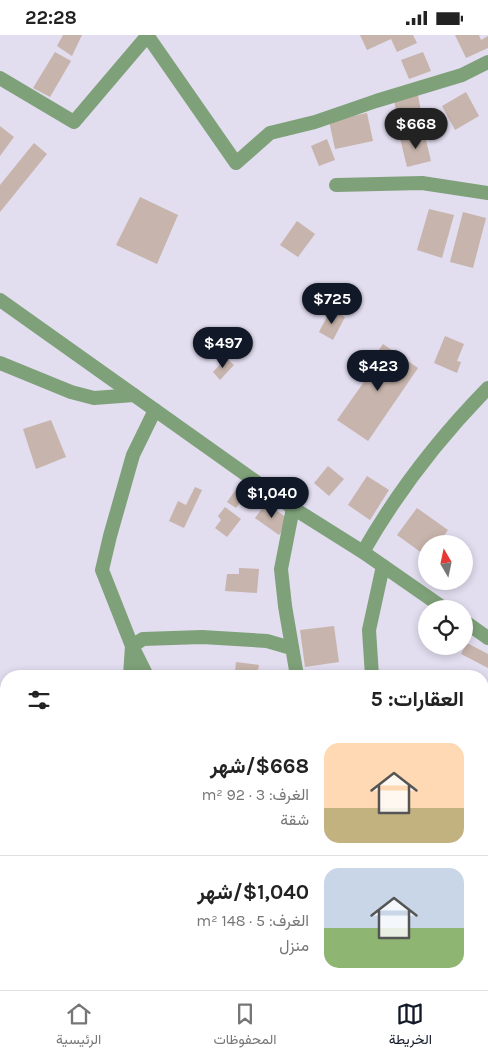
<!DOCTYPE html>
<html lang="ar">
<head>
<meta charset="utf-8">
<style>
	body { margin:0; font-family:Karla,Vazirmatn,sans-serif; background:#f2f2f2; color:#222; direction:rtl; height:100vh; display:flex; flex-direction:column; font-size:19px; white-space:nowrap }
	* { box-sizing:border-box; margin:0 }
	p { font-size:16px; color:#767676 }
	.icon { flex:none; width:28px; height:28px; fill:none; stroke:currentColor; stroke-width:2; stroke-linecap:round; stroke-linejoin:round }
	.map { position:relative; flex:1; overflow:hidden; direction:ltr }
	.details { position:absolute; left:0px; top:635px; width:489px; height:320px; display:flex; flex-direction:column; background:#fff; border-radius:20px 20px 0 0; box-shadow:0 2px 8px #0003; direction:rtl }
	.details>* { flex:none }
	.needle { width:32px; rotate:351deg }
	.tools { position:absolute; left:418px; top:500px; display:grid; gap:10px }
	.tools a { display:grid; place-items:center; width:55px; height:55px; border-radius:50%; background:#fff; box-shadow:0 2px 8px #0003; font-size:25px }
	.price { position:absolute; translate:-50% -42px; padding:0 11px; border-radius:18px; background:#111827; color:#fff; font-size:16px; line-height:32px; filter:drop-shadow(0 1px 2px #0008) }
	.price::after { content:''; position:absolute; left:50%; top:30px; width:15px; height:11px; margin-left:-8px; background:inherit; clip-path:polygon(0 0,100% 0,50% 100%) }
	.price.selected { background:#222; color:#fff }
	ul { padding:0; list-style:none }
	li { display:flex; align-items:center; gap:15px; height:125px; padding:0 25px }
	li+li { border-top:1px solid #e0e0e0 }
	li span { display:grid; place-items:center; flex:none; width:140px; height:100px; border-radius:15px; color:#555 }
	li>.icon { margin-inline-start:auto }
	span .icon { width:60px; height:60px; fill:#fffc; stroke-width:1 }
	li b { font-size:21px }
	h2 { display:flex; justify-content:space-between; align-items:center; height:60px; padding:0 25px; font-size:21px }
	.status { display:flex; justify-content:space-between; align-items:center; height:35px; padding:0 25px; background:#fff; direction:ltr }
	.status svg { height:14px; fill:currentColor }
	.menu { display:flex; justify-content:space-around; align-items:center; height:70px; border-top:1px solid #e0e0e0; background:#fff; font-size:14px; color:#767676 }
	.menu a { display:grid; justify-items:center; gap:2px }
	.menu .selected { color:#111827 }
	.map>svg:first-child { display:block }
	.building { fill:#c7b4ac }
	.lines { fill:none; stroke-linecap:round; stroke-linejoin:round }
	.minor { stroke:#7ea179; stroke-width:14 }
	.tertiary { stroke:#7ea179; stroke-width:14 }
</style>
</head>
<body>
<div class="status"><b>22:28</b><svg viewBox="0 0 49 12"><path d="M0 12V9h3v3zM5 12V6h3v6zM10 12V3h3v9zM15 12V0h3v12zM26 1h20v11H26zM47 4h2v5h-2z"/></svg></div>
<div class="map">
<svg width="488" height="955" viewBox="0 0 488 955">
	<rect width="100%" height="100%" fill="#e2ddef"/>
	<g class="building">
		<polygon points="63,0 82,0 72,21 57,11"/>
		<polygon points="360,0 413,0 417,8 397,17 391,4 367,15"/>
		<polygon points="455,0 479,0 481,5 488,1 488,13 466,23"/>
		<polygon points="55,17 71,26 50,62 33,53"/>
		<polygon points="423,17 431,36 409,44 401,25"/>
		<polygon points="466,57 479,81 455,95 442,71"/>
		<polygon points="418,60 424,93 399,97 394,64"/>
		<polygon points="367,78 373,106 335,114 329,86"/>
		<polygon points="0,91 14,102 0,121"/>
		<polygon points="424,97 431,126 407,132 400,103"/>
		<polygon points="327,104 335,125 319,131 311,111"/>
		<polygon points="34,108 47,119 0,177 0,150"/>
		<polygon points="140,162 178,180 157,229 116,210"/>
		<polygon points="429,174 454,180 442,223 417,215"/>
		<polygon points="463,177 486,183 473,233 450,227"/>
		<polygon points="297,186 315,199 298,222 280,210"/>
		<polygon points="331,274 345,282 333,305 319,297"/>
		<polygon points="445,301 464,309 457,326 461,327 457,338 434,328"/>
		<polygon points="383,309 418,333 368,406 337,385 371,337 366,333"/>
		<polygon points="226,323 234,330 220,345 213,337"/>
		<polygon points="51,385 66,422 36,434 23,394"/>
		<polygon points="328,431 344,444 329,461 314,448"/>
		<polygon points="367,441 389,455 370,485 348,470"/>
		<polygon points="239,450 248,456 236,473 227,467"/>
		<polygon points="195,452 202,455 184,493 169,486 178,466 186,470"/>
		<polygon points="266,468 290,485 279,500 255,483"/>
		<polygon points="225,472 241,484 227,502 215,493 221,485 218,481"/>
		<polygon points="417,473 448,495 438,509 426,509 426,521 397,500"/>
		<polygon points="239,533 259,534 257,558 225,556 227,539 239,539"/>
		<polygon points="334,591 339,627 305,632 300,595"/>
		<polygon points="467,608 488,619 488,633 461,619"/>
		<polygon points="236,627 259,630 257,641 239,641 239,637 235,637"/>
		<rect x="482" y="764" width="6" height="23"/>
		<polygon points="482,816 488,816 488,840 483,840 484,825 482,825"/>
	</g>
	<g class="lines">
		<g class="minor">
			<polyline points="147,0 236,128 270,98 315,87 376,66 462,40 488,27"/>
			<polyline points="0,43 74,87 148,0"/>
			<polyline points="336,150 422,148 488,158"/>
			<polyline points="0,328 71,357 94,363 134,360"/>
			<polyline points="293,473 281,534 285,571 297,641"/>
			<path d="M363 517C396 459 441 401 488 353"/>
			<polyline points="130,641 132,611 102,535 110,501 133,420 155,375"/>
			<polyline points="147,641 132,611 143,604 202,602 267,606 291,613"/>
			<polyline points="372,641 369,595 383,531"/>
			<polyline points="482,869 488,869"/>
		</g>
		<g class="tertiary">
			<polyline points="0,265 293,473 363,517 445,574"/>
			<polyline points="464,586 488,603"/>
		</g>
	</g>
</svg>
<div class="tools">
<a><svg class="needle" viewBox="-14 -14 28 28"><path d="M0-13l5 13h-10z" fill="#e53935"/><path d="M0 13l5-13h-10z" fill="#767676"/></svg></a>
<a><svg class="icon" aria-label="locate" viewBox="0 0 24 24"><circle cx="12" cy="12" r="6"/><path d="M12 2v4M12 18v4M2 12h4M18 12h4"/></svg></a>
</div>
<b class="price selected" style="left:416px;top:115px">$668</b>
<b class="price" style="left:332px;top:290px">$725</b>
<b class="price" style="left:223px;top:334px">$497</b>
<b class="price" style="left:378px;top:357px">$423</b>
<b class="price" style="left:272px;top:484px">$1,040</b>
<section class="details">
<h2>العقارات: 5<svg class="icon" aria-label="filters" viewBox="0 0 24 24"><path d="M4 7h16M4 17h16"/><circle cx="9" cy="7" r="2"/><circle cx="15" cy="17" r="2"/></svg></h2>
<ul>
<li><span style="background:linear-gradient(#ffd9b3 65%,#c2b280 0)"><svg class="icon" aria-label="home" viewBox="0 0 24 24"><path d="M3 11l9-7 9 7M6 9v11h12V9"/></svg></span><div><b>$668/شهر</b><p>الغرف: 3 · 92 m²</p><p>شقة</p></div></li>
<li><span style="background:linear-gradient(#c9d6e8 60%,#8fb573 0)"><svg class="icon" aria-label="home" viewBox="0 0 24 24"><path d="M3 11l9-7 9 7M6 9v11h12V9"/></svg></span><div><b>$1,040/شهر</b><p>الغرف: 5 · 148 m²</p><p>منزل</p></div></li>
</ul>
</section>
</div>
<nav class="menu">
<a class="selected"><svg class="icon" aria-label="map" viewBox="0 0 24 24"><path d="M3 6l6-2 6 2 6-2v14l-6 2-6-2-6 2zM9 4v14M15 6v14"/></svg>الخريطة</a>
<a><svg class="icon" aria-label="saved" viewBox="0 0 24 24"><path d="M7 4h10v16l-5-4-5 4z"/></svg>المحفوظات</a>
<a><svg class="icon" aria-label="home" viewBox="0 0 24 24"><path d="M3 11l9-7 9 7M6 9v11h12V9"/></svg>الرئيسية</a>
</nav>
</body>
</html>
